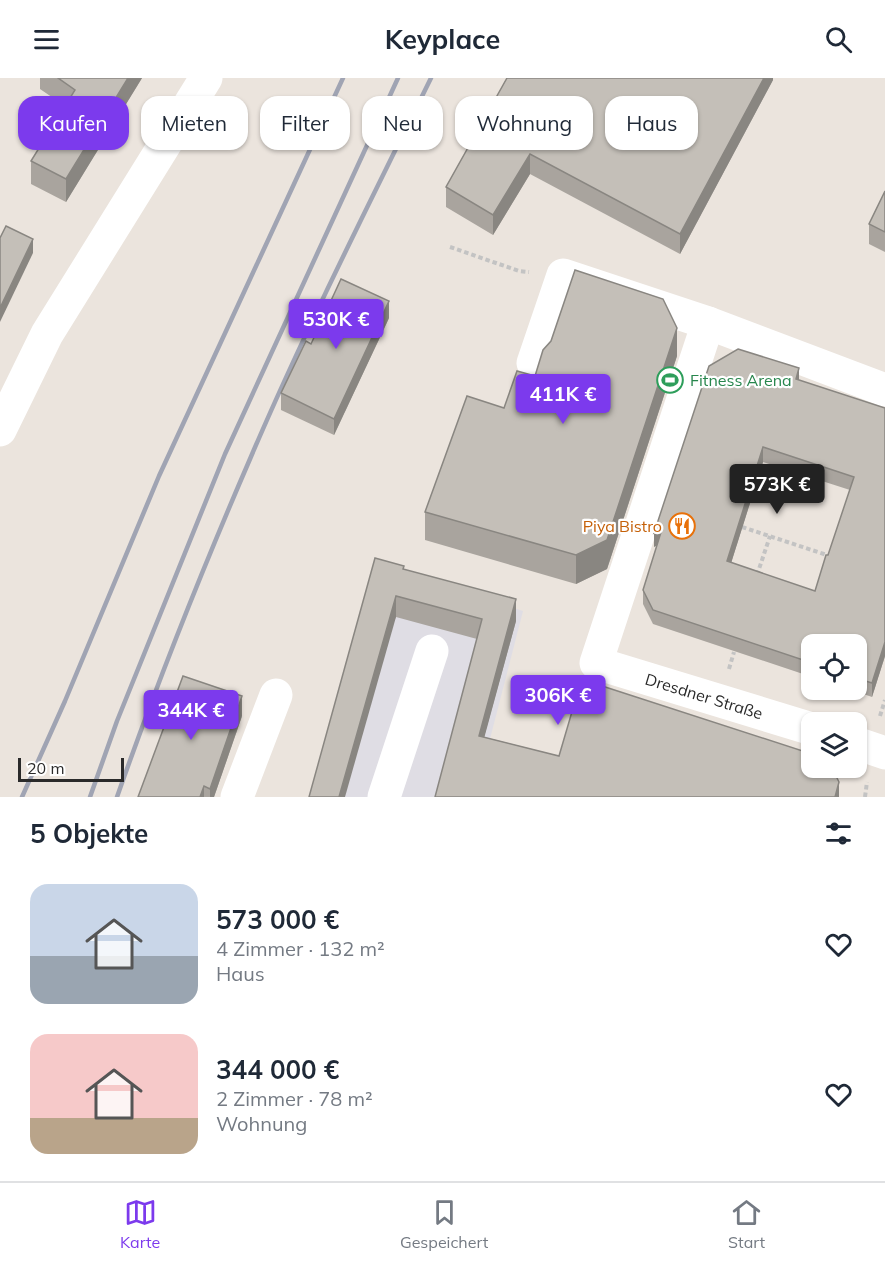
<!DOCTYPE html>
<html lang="de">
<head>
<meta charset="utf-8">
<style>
	body { margin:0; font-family:Mulish,sans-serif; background:#f6f6f7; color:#1f2937; height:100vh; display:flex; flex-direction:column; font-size:22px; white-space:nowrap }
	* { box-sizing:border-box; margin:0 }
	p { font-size:20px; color:#747a83 }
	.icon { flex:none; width:33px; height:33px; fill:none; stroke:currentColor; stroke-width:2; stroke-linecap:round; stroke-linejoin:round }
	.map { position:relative; height:719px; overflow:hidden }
	.panel { display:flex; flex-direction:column; background:#fff; flex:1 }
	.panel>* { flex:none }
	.guide { position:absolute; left:18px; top:18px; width:849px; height:54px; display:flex; gap:12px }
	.controls { position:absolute; left:801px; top:556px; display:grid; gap:12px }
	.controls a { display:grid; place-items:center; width:66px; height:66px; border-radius:12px; background:#fff; box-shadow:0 2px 4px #0004; font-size:30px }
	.scale { position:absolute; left:18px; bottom:15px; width:106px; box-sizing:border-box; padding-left:6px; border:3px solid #2a2a2a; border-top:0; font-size:16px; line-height:21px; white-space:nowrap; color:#2a2a2a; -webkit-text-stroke:4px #fff; paint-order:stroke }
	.price { position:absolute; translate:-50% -51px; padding:0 14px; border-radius:6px; background:#7c3aed; color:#fff; font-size:20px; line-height:39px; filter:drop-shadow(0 2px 3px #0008) }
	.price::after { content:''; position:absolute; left:50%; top:36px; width:18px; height:14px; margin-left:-9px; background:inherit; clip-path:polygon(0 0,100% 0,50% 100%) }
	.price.on { background:#222; color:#fff }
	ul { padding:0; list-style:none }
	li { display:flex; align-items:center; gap:18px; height:150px; padding:0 30px }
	li span { display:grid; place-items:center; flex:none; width:168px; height:120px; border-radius:18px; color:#555 }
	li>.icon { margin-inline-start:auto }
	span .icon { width:72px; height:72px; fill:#fffc; stroke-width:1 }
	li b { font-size:26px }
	h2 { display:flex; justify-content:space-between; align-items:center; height:72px; padding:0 30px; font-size:26px }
	.pill { padding:0 21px; border-radius:18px; background:#fff; box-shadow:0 2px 4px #0004; font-size:21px; line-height:54px }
	.pill.on { background:#7c3aed; color:#fff }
	header { display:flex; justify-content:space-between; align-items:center; height:78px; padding:0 30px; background:#fff; font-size:27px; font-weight:700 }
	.tab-bar { display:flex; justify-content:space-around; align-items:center; height:84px; border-top:2px solid #e0e1e3; background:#fff; font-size:16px; color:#747a83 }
	.tab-bar a { display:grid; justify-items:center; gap:3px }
	.tab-bar .on { color:#7c3aed }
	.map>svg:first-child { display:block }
	.industrial { fill:#dfdde4 }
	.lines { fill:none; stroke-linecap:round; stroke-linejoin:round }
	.path { stroke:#c3c3c3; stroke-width:4; stroke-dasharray:4.5 3; stroke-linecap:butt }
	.minor { stroke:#fff; stroke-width:33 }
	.rail { stroke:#a0a4b3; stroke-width:4.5 }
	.wall { fill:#a9a49e; fill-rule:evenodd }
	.shaded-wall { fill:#898681 }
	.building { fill:#c4bfb8; stroke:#898681; stroke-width:1.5; fill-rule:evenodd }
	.labels { text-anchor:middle; stroke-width:4.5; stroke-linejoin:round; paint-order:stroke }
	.leisure-label { font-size:16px; fill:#27864d; stroke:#fff; text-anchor:start }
	.food-label { font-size:16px; fill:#c56008; stroke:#fff; text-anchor:end }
	.street-label { font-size:16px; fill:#2a2a2a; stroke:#fff }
</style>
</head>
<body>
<header><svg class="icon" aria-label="menu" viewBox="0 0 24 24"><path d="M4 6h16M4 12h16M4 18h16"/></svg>Keyplace<svg class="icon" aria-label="search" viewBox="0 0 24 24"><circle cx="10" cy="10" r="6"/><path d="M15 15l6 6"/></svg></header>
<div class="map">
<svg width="885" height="719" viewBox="0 0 885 719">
	<rect width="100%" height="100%" fill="#ebe4dd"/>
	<polygon class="industrial" points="376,487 523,533 475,719 310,719"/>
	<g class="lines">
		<g class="path">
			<polyline points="450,169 519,193 529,194"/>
			<polyline points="742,449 833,479"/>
			<polyline points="757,497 770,458"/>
			<polyline points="729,591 734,574"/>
			<polyline points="880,638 885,622"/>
			<polyline points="865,719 867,704"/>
		</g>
		<g class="minor">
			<path id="s1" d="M708 245 596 585 812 651"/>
			<polyline points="533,285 563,197 708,245 885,312"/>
			<polyline points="0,352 47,256 206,0"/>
			<polyline points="856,665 885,675"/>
			<polyline points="237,719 276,617"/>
			<polyline points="384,719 432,573"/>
		</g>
		<g class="rail">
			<polyline points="22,719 65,623 159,398 343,0"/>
			<polyline points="90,719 117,643 225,376 398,0"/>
			<path d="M117 719C157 605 202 492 250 381 305 252 369 126 431 0"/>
		</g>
	</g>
	<g class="wall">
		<polygon points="40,0 142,0 66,124 31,106 31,83 65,28 40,11"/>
		<polygon points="507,0 773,0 773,2 680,176 530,96 493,157 446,129 446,109"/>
		<polygon points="885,113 885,174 869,166 869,146"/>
		<polygon points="389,240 334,357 281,332 281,315 311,266"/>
		<polygon points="677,278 607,491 576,506 425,462 425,434 504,330 535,298"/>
		<path d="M799 302 885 330V578L872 619 852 612H856V567H812V599L653 546 643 526V512L657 467 654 469ZM763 384 850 412 828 477 815 513 731 485Z"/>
		<polygon points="404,492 516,543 484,659 559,678 839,719 435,719 477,561 396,539 309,719"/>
		<polygon points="242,638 214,719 138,719"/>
	</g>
	<g class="shaded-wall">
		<polygon points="128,0 142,0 66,124 66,101"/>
		<polygon points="764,0 773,0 773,2 680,176 680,156"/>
		<polygon points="530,76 530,96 493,157 493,137"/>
		<polygon points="33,161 33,175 0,244 0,230"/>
		<polygon points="389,223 389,240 334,357 334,341"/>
		<polygon points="677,250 677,278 607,491 576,506 576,477"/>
		<polygon points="799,290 799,304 796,301"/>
		<polygon points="763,369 763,384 727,498 727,483"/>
		<polygon points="662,451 662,465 654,469 654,455"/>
		<polygon points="396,518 396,539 345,719 339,719"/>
		<polygon points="516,521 516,543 479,679 479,658"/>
		<polygon points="885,564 885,578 872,619 872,605"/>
		<polygon points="242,618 242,638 214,719 210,719 210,711"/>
		<polygon points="839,704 839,719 835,719"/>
		<polygon points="204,708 204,719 200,719"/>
	</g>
	<g class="building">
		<polygon points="58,0 128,0 66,101 31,83 75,12"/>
		<polygon points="507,0 764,0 680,156 530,76 493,137 446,109"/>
		<polygon points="885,113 885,154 869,146"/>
		<polygon points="6,148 33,161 0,230 0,160"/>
		<polygon points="575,192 663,221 677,250 607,462 576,477 425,434 467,318 504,330 517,293 535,298 543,272 551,263"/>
		<polygon points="341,201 389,223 334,341 281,315 306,263 311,266"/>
		<path d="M738 271 799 290 796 301 885 330V564L872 605 856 600V567H812V585L653 532 643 512 662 451 654 455 709 288ZM763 369 854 399 828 477H826L815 513 727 483Z"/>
		<polygon points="375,480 404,488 403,491 516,521 479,658 559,678 576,620 594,622 599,607 812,676 812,690 832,690 839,704 835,719 435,719 482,541 396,518 339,719 309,719"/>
		<polygon points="183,598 242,618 210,711 204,708 200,719 138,719"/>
	</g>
	<defs>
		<g id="stadium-ring" transform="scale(1.35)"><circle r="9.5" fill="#fff" stroke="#2e9e5b" stroke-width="1.5"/><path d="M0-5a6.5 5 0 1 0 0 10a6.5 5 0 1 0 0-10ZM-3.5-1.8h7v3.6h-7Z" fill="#2e9e5b"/></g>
		<g id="restaurant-ring" transform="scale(1.35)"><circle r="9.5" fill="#fff" stroke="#e8710a" stroke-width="1.5"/><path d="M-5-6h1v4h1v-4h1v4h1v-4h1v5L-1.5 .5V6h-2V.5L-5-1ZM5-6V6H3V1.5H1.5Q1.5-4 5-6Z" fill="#e8710a"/></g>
	</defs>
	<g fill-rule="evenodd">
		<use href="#stadium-ring" x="670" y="302"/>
		<use href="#restaurant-ring" x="682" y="448"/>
	</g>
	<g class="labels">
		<g class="leisure-label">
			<text x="690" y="308">Fitness Arena</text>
		</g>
		<g class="food-label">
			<text x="662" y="454">Piya Bistro</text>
		</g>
		<g class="street-label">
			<text dy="6" stroke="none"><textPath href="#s1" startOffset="471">Dresdner Straße</textPath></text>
		</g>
	</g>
</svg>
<div class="controls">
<a><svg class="icon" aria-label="locate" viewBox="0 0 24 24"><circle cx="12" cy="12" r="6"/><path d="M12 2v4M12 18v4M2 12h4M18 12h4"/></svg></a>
<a><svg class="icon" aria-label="layers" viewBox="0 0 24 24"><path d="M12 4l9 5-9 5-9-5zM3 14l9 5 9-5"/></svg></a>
</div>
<div class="scale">20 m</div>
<b class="price" style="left:336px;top:272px">530K €</b>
<b class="price" style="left:563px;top:347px">411K €</b>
<b class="price on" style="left:777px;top:437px">573K €</b>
<b class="price" style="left:558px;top:648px">306K €</b>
<b class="price" style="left:191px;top:663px">344K €</b>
<div class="guide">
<a class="pill on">Kaufen</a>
<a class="pill">Mieten</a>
<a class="pill">Filter</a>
<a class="pill">Neu</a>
<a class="pill">Wohnung</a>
<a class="pill">Haus</a>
</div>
</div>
<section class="panel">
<h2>5 Objekte<svg class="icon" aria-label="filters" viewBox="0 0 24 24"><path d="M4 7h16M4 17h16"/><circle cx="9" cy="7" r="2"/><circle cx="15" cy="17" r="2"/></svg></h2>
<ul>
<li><span style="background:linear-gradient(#c9d6e8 60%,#9aa5b1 0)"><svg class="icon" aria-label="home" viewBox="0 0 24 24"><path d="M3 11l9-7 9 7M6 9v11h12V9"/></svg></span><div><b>573 000 €</b><p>4 Zimmer · 132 m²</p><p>Haus</p></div><svg class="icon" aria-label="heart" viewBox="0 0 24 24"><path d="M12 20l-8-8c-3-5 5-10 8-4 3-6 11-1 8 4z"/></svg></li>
<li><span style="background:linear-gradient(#f6c9c9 70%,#b9a48a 0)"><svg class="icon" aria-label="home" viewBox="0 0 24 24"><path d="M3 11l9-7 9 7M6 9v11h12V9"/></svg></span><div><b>344 000 €</b><p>2 Zimmer · 78 m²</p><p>Wohnung</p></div><svg class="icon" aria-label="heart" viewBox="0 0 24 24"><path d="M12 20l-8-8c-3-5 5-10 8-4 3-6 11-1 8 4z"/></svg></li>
</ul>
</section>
<nav class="tab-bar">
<a class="on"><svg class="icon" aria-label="map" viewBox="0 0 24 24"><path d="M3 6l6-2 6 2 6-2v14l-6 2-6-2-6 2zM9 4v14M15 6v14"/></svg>Karte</a>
<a><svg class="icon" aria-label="saved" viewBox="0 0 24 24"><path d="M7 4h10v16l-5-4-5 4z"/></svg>Gespeichert</a>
<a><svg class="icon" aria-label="home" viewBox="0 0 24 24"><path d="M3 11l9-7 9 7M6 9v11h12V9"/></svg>Start</a>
</nav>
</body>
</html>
